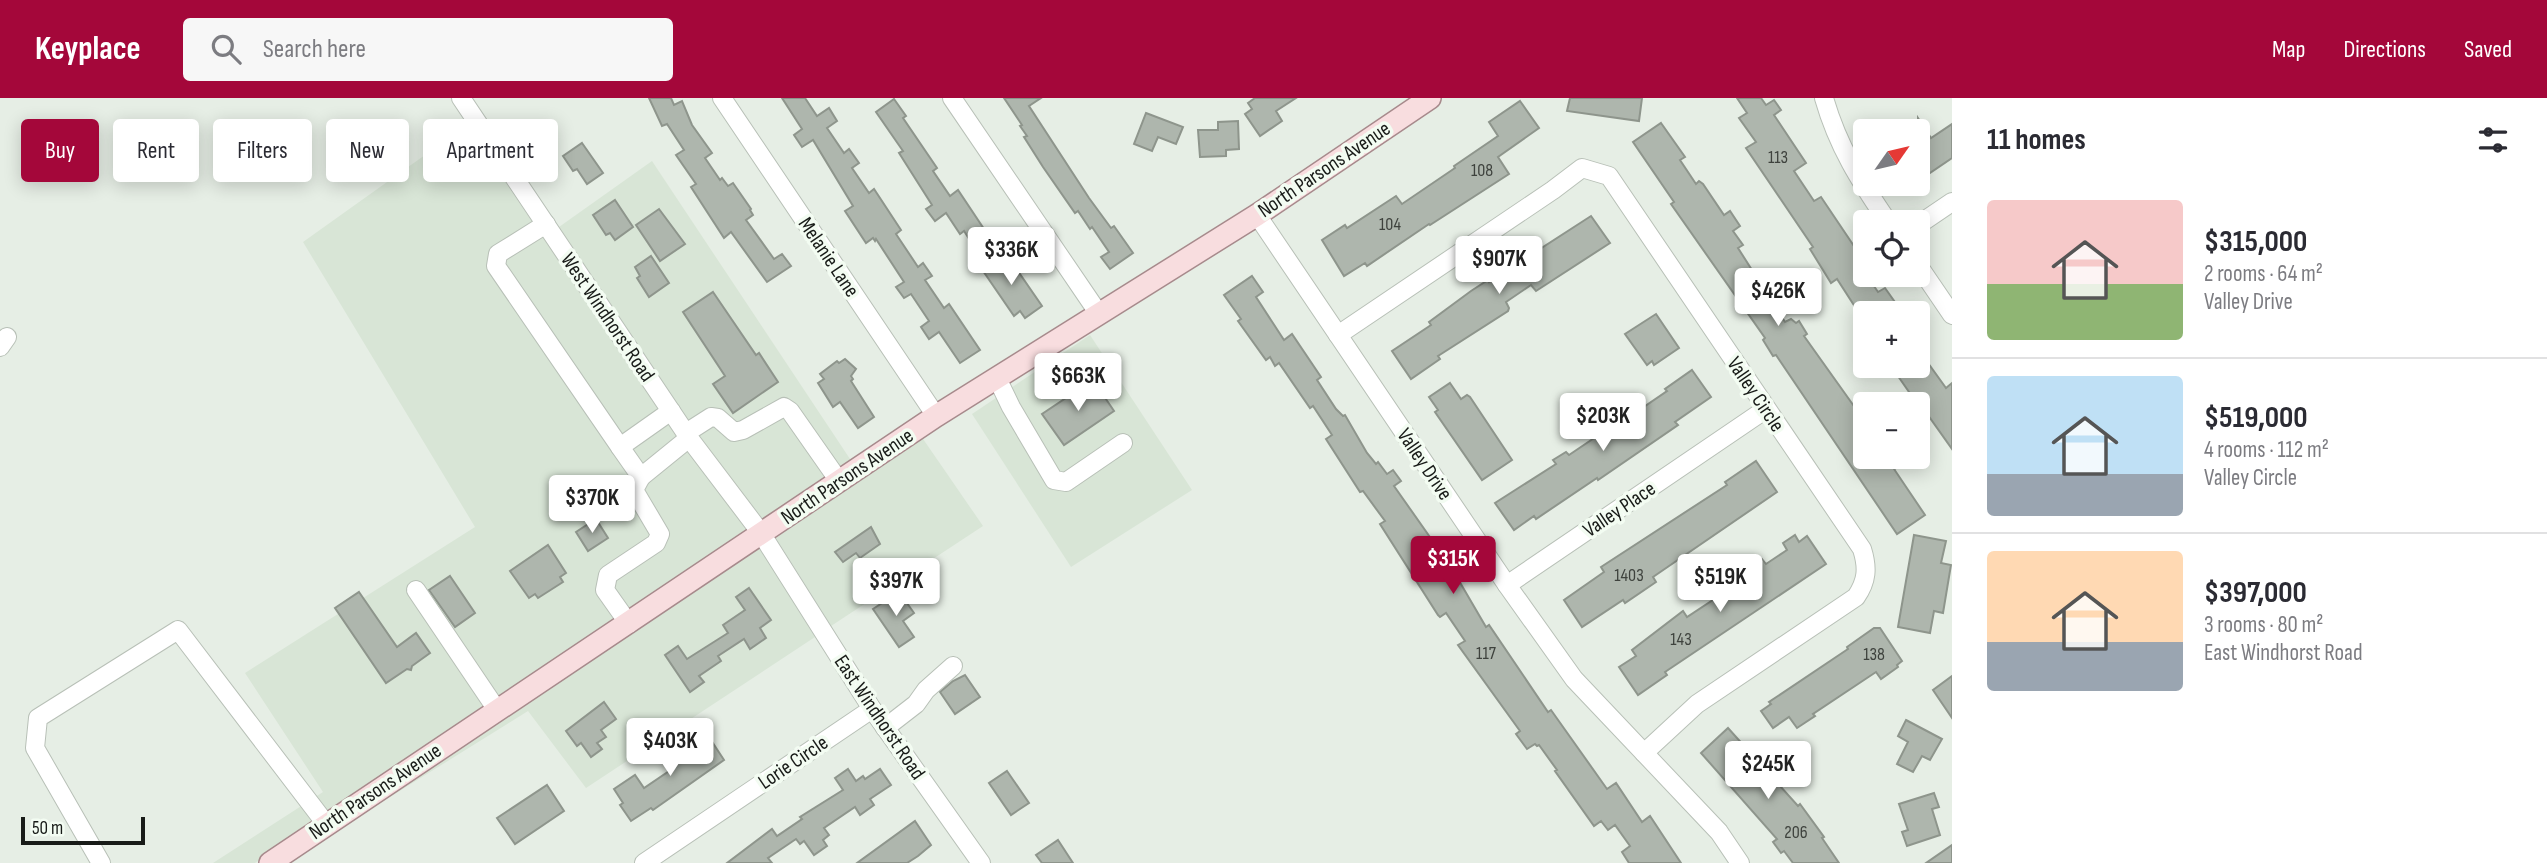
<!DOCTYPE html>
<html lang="en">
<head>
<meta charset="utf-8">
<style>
	body { margin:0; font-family:"Sofia Sans Condensed",sans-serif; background:#f7f7f7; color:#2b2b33; height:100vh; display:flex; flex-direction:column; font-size:26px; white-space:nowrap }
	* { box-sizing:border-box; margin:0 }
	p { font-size:23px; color:#7c7c81 }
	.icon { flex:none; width:38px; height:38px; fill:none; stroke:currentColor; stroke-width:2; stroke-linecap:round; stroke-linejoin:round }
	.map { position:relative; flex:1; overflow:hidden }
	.details { display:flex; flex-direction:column; background:#fff; width:595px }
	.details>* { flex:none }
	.banner { position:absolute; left:21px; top:21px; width:665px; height:63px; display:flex; gap:14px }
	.needle { width:46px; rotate:56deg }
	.tools { position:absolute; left:1853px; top:21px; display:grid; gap:14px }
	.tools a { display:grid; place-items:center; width:77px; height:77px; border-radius:7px; background:#fff; box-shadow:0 4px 18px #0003; font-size:35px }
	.scale { position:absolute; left:21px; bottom:18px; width:124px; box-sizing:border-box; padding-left:7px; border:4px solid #181b18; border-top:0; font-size:19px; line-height:24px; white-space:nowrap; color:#181b18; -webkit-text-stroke:5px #f3fcf2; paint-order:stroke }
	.price { position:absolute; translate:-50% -60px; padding:0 16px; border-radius:7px; background:#fff; color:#222; font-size:23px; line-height:46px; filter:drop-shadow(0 2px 4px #0008) }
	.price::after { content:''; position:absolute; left:50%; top:42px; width:21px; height:16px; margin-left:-10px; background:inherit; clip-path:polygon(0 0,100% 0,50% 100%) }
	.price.selected { background:#a4073a; color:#fff }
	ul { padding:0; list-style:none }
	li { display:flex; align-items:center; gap:21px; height:175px; padding:0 35px }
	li+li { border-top:2px solid #e1e1e2 }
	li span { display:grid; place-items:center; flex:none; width:196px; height:140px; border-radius:7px; color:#555 }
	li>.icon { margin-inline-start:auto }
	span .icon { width:84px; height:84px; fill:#fffc; stroke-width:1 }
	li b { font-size:30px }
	h2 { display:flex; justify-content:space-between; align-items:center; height:84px; padding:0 35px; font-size:30px }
	.chip { padding:0 24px; border-radius:7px; background:#fff; box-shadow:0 4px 18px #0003; font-size:24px; line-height:63px }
	.chip.selected { background:#a4073a; color:#fff }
	header { display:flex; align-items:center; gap:42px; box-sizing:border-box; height:98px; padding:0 35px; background:#a4073a; color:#fff }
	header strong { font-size:33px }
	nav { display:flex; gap:38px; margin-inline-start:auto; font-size:24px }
	.search { width:490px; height:63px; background:#f7f7f7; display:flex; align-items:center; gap:18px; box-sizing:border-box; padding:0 24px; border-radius:7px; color:#7c7c81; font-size:26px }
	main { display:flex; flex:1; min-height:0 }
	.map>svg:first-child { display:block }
	.built { fill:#d8e5d6 }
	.building { fill:#aeb6ad; stroke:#8e958c; stroke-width:2 }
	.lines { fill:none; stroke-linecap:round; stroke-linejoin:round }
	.minor-casing { stroke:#b8c0b7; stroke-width:20 }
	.major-casing { stroke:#a78a8c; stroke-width:24 }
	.minor { stroke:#fff; stroke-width:18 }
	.major { stroke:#f8dddf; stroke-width:21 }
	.labels { text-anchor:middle; stroke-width:7; stroke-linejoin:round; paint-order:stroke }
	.number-label { font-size:18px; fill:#3e423d }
	.street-label { font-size:21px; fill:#181b18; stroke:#f3fcf2 }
</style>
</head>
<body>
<header>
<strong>Keyplace</strong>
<div class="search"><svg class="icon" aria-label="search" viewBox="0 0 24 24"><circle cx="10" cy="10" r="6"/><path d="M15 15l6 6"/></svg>Search here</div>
<nav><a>Map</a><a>Directions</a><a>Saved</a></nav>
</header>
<main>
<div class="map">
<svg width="1952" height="765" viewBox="0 0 1952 765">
	<rect width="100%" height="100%" fill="#e6eee5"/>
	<g class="built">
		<polygon points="467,27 681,345 748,433 255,765 213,765 323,694 245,575 475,429 303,144"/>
		<polygon points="652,63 852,364 764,423 697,335 559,129"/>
		<polygon points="1090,237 1192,392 1071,469 972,316"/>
		<polygon points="921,338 983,428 831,528 774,437"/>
		<polygon points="758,447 815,539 586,690 528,613 292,760"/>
	</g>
	<g class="building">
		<polygon points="649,0 671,0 674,7 682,3 692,27 712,55 705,60 720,82 722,80 728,88 733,85 751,111 750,112 753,117 746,122 774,161 782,156 791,168 767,184 731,134 724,140 691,89 696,86 676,57 684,52 667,26 662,28"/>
		<polygon points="782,0 805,0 817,18 829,10 837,23 827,30 844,55 849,51 859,65 852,70 869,95 874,91 901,132 896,136 918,169 923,165 932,178 925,182 944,210 949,206 980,252 960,265 939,234 929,241 921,229 929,223 911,196 904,200 896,189 904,184 876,141 875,143 873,140 866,145 845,113 853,108 813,42 802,49 794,37 802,31"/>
		<polygon points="1004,0 1041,0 1029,8 1089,100 1111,130 1114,128 1133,155 1110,171 1101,159 1109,154 1092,129 1090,131 1078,113 1075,115 1043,69 1024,39 1027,38 1020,28 1022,27"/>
		<polygon points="1255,0 1296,0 1276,13 1282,23 1260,38 1245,16 1252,11 1248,5"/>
		<polygon points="1570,0 1642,0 1639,23 1567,13"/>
		<polygon points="1737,0 1761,0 1766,7 1774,2 1781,12 1774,17 1806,65 1794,73 1814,103 1821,99 1864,163 1859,166 1878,194 1885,190 1897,207 1884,215 1859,215 1837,181 1831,185 1810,151 1813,149 1746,50 1756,44 1739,20 1747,15"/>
		<polygon points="894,1 906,18 903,20 937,70 933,73 950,98 958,92 992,143 977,153 964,133 960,136 946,115 935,123 926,111 932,107 899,55 903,53 876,14"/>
		<polygon points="1520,3 1539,30 1498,59 1509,76 1430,127 1429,126 1367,168 1365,165 1344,178 1322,142 1345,127 1347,130 1396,98 1402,106 1455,70 1454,68 1498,38 1489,24"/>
		<polygon points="1146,15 1183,29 1176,46 1158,39 1152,53 1134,46"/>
		<polygon points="1918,20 1931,40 1952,26 1952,60 1918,83"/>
		<polygon points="1238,23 1239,51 1226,52 1226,58 1200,59 1198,32 1218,32 1218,24"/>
		<polygon points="1661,25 1685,59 1680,62 1696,86 1699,83 1703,86 1724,117 1730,113 1740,128 1733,133 1743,147 1738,150 1785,224 1791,221 1796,225 1799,223 1807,236 1804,238 1866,325 1866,359 1891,359 1898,369 1894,371 1925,417 1897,436 1776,257 1773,258 1763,242 1765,240 1671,106 1674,104 1633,44"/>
		<polygon points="582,45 603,75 587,86 577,71 573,73 563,58"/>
		<polygon points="615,102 633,129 615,142 610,135 606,137 593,117"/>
		<polygon points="659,111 685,146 660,163 636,127"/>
		<polygon points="1591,118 1610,145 1536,193 1531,187 1506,204 1509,210 1508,213 1438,258 1440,261 1411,281 1392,253 1431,227 1429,224 1471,193 1488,182 1489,184"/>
		<polygon points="994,157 1004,172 1013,166 1042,208 1025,220 1020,213 1014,218 979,167"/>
		<polygon points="651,158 669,185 649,199 637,180 640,178 635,169"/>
		<polygon points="1252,178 1263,194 1256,199 1284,242 1292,236 1321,279 1317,282 1336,311 1343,318 1345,317 1367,355 1376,366 1378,364 1387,376 1393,372 1401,383 1394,388 1451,469 1486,529 1489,527 1548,614 1551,612 1607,691 1616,685 1642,724 1650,718 1681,765 1629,765 1622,754 1630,748 1615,727 1608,732 1601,723 1594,728 1555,673 1557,672 1539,647 1537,648 1535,646 1527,651 1516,636 1520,633 1458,547 1465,543 1446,515 1440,519 1438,517 1380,426 1385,423 1363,393 1360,394 1326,341 1332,337 1313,308 1310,310 1279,265 1275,268 1270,259 1266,262 1238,223 1241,221 1224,197"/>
		<polygon points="713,194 756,257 759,255 778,284 733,315 713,286 725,278 683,214"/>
		<polygon points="1656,216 1679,250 1654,267 1652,263 1647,267 1625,236"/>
		<polygon points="1918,251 1946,290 1952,285 1952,351 1920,306 1909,306 1903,298 1909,294 1891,268 1918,268"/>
		<polygon points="845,261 856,271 851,278 853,281 851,283 874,319 858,330 840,304 833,309 818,285 824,281 820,276 837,263 839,265"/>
		<polygon points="1692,272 1711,299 1675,324 1678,327 1598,382 1597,380 1536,421 1534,418 1514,432 1495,405 1556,366 1553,362 1566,354 1569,357 1612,328 1613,330 1667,293 1665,291"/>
		<polygon points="1093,282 1114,313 1064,347 1042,316"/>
		<polygon points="1450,285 1461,301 1467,297 1470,299 1512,362 1482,382 1435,314 1438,312 1429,299"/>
		<polygon points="1756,363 1777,394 1653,479 1656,484 1625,505 1623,502 1582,529 1564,502 1604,474 1601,469 1727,387 1725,384"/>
		<polygon points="596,421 608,440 588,453 576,434"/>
		<polygon points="871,429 880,446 860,460 856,455 843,464 835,454"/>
		<polygon points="1795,437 1799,444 1807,438 1826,466 1665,574 1667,577 1638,597 1619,569 1636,558 1632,552 1683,513 1687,519 1737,486 1748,478 1745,473 1762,461 1766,466 1787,452 1783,445"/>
		<polygon points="1914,437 1946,443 1941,465 1951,467 1943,515 1934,513 1930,535 1898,529"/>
		<polygon points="548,447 566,475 560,479 563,484 538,500 535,496 529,500 510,473"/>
		<polygon points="450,478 475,515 455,529 429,492"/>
		<polygon points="749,490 771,522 760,530 766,540 750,551 744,541 718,558 721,563 699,578 704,584 690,594 665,557 678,548 687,561 728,535 723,527 745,512 736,499"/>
		<polygon points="359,494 397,549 416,535 430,555 412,568 411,572 407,571 386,585 335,510"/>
		<polygon points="899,494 914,515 903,523 914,539 899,549 873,511"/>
		<polygon points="1874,530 1880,530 1902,563 1897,567 1898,569 1881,581 1876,574 1813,616 1815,618 1797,630 1789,619 1773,630 1761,613 1771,606 1769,604 1848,551 1847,549"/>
		<polygon points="965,577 980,599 955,616 940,594 953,583"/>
		<polygon points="1952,578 1952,620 1933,592"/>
		<polygon points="604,604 616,621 601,632 606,639 597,645 602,651 591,659 581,645 577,648 566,633"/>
		<polygon points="1906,622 1942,641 1930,662 1922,658 1913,674 1897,666 1908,644 1898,638"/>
		<polygon points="1728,630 1798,708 1800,706 1824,739 1822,740 1839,765 1793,765 1784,753 1781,755 1773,744 1777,741 1701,655"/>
		<polygon points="707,636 724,662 653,712 651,710 631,723 620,707 623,705 614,691 635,677 644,690 675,669 669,660"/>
		<polygon points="848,671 856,683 863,678 865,681 880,671 891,687 870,701 874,707 860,717 855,709 824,730 829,737 823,742 827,748 814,757 804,743 800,746 796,741 768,760 772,765 727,765 772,731 777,738 802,721 800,719 843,692 835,680"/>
		<polygon points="1007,673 1029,705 1011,717 989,685"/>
		<polygon points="547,687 564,713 515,746 497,720"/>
		<polygon points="1934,695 1939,709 1932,711 1940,737 1907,748 1902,734 1908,732 1899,706"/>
		<polygon points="915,723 931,747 918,758 907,765 857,765"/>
		<polygon points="1058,742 1073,765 1042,765 1036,757"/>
		<polygon points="1952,747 1952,765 1926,765"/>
	</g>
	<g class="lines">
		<g class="minor-casing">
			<g id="minor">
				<polyline points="461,0 689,340 761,435 872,611 981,765"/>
				<polyline points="722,0 936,318"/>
				<polyline points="952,0 1099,216"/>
				<path d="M1824 0C1838 49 1860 83 1888 124"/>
				<polyline points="1257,117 1507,487 1574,581 1719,734 1740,765"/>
				<polyline points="546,126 498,156 496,168 620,349 671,313"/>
				<polyline points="1918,127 1952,104"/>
				<polyline points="1918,167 1952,217"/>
				<path d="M1338 237 1553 92 1582 70 1609 78 1862 451C1868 470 1867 483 1856 499L1697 606 1644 655"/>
				<polyline points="0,249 7,239"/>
				<polyline points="997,280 1011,309 1054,382 1066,384 1123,345"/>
				<polyline points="686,335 711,319 718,320 734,334 743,332 784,309 790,313 839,383"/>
				<polyline points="620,349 641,379 689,340"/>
				<polyline points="1507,487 1766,311"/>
				<polyline points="416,492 497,612"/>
				<polyline points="629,526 605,492 608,477 656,445 660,436 634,392 641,379"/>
				<polyline points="885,630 916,606 926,592 953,568"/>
				<polyline points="101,765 35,650 38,620 178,532 326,726"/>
				<polyline points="644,765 872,611"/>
			</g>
		</g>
		<g class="major-casing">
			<polyline id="major" points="270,765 936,318 1257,117 1430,0"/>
		</g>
		<use href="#minor" class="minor"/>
		<use href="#major" class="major"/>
	</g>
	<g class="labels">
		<g class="number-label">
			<text x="1778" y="65">113</text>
			<text x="1482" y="78">108</text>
			<text x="1390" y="132">104</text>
			<text x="1629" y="483">1403</text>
			<text x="1681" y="547">143</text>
			<text x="1486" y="561">117</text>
			<text x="1874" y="562">138</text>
			<text x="1796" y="740">206</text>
		</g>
		<g class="street-label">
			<text transform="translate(1324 71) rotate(-34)" y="7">North Parsons Avenue</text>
			<text transform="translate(829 159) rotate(56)" y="7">Melanie Lane</text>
			<text transform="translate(608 219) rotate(56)" y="7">West Windhorst Road</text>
			<text transform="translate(1756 296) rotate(56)" y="7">Valley Circle</text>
			<text transform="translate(1425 366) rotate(56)" y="7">Valley Drive</text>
			<text transform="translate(847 378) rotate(-34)" y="7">North Parsons Avenue</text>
			<text transform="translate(1619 411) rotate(-34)" y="7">Valley Place</text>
			<text transform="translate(880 619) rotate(56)" y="7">East Windhorst Road</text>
			<text transform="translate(793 664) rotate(-34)" y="7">Lorie Circle</text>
			<text transform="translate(375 693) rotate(-34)" y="7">North Parsons Avenue</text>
		</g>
	</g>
</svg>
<div class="tools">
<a><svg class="needle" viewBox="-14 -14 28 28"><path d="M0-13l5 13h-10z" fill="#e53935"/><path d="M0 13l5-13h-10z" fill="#7c7c81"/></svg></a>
<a><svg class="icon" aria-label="locate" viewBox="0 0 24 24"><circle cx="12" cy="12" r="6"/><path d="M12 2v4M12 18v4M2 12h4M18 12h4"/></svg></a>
<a>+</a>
<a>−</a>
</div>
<div class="scale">50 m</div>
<b class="price" style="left:1011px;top:189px">$336K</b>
<b class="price" style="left:1499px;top:198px">$907K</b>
<b class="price" style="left:1778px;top:230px">$426K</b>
<b class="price" style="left:1078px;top:315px">$663K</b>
<b class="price" style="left:1603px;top:355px">$203K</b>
<b class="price" style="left:592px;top:437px">$370K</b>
<b class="price selected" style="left:1453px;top:498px">$315K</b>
<b class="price" style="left:1720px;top:516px">$519K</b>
<b class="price" style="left:896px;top:520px">$397K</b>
<b class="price" style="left:670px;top:680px">$403K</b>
<b class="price" style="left:1768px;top:703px">$245K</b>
<div class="banner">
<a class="chip selected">Buy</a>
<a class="chip">Rent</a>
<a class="chip">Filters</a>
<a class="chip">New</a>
<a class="chip">Apartment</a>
</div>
</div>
<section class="details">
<h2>11 homes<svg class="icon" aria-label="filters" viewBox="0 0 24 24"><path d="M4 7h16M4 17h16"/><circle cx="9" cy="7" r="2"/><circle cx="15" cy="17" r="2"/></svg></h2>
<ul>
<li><span style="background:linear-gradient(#f6c9c9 60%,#8fb573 0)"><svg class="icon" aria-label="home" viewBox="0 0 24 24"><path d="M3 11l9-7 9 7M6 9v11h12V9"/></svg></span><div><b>$315,000</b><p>2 rooms · 64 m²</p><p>Valley Drive</p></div></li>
<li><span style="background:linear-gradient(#bfe0f5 70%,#9aa5b1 0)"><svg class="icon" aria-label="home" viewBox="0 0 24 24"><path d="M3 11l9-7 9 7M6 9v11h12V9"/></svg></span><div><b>$519,000</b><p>4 rooms · 112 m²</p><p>Valley Circle</p></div></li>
<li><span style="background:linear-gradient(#ffd9b3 65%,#9aa5b1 0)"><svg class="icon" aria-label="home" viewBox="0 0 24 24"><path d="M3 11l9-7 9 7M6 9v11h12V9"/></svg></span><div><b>$397,000</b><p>3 rooms · 80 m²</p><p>East Windhorst Road</p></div></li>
</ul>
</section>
</main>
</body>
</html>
